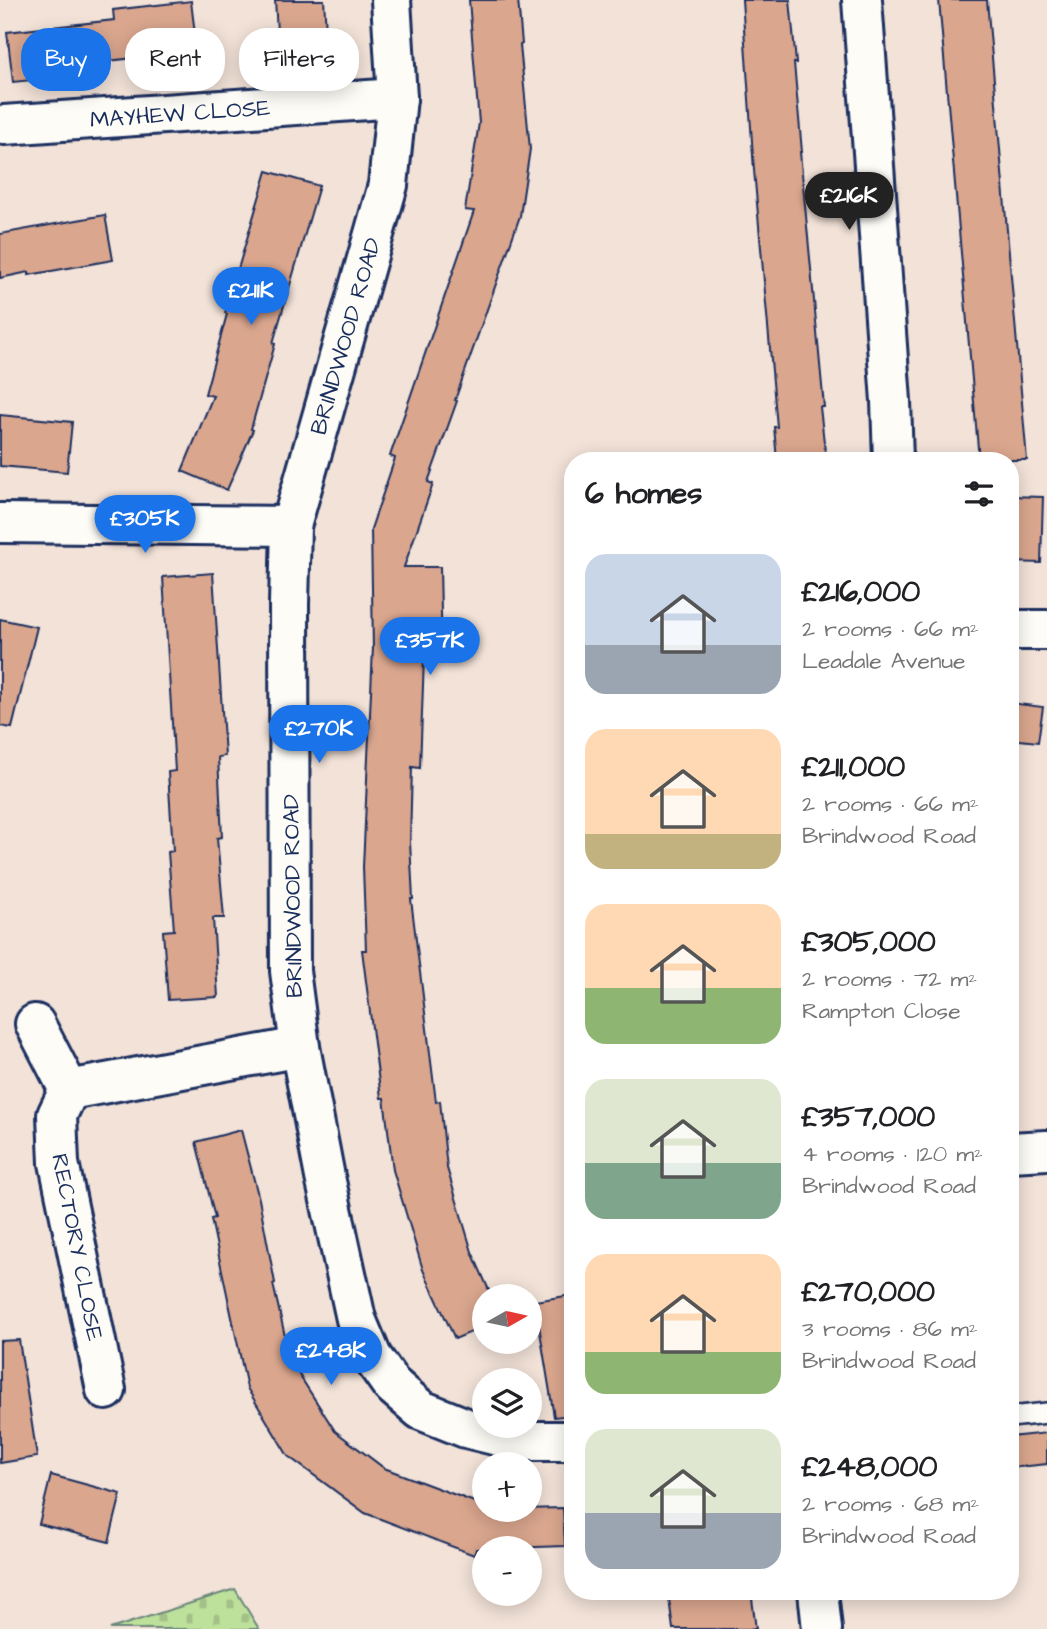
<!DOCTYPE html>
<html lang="en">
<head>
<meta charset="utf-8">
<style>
	body { margin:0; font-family:"Architects Daughter",sans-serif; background:#f6f6f6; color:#202124; height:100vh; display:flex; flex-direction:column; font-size:26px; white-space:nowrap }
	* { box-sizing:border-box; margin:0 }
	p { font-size:23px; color:#757577 }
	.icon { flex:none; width:38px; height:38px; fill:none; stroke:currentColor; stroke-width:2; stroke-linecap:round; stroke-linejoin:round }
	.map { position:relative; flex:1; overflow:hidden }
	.side { position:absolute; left:564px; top:452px; width:455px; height:1148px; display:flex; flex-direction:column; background:#fff; border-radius:28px; box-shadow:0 4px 18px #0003 }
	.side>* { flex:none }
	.banner { position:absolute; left:21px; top:28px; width:438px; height:63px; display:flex; gap:14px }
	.needle { width:46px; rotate:81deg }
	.buttons { position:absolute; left:472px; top:1284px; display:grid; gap:14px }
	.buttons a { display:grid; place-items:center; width:70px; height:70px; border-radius:50%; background:#fff; box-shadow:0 4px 18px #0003; font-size:35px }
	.price { position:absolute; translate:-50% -60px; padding:0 16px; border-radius:24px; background:#1a73e8; color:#fff; font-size:23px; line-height:46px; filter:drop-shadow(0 2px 4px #0008) }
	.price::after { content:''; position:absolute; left:50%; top:42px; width:21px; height:16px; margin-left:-10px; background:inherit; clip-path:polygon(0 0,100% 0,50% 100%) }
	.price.current { background:#222; color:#fff }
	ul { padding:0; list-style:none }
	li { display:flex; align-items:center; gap:21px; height:175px; padding:0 21px }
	li span { display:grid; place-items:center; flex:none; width:196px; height:140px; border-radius:21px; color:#555 }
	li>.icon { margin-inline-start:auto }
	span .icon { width:84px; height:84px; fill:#fffc; stroke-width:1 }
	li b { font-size:30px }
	h2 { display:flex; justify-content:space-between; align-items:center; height:84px; padding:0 21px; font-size:30px }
	.chip { padding:0 24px; border-radius:28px; background:#fff; box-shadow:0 4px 18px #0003; font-size:24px; line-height:63px }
	.chip.current { background:#1a73e8; color:#fff }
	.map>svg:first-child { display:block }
	.cemetery { fill:url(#cemetery-stones); stroke:#6c887c; stroke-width:2 }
	.building { fill:#daa68e; stroke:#1b2f5e; stroke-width:2 }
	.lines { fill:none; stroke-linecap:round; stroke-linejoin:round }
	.lane-casing { stroke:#1b2f5e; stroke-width:24 }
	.street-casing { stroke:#1b2f5e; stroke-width:44 }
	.lane { stroke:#fdfcf7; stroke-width:19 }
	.street { stroke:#fdfcf7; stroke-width:38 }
	.labels { text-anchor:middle; stroke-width:5; stroke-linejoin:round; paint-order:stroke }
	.street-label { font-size:23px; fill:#1b2f5e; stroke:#fdfcf7 }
</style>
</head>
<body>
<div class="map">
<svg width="1047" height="1629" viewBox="0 0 1047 1629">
	<defs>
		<pattern id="cemetery-stones" width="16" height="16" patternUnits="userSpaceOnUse" patternTransform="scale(1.75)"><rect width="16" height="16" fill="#bde09a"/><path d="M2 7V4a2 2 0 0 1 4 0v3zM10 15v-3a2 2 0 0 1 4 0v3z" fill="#a2c087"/></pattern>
	</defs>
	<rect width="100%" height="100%" fill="#f2e2d8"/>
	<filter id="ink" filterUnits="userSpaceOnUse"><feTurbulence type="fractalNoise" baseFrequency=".0143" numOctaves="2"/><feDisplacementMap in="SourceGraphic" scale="14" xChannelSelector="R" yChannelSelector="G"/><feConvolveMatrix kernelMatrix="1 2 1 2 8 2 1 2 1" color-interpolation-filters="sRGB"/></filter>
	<g filter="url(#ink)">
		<polygon class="cemetery" points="235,1589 259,1629 110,1629"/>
		<g class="building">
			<polygon points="275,0 324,0 328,60 279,63"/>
			<polygon points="469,0 518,0 522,44 520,45 530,149 520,216 455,400 457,401 428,482 433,484 404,567 440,567 442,658 424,658 420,768 412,767 410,842 413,899 411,899 436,1102 440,1101 447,1168 472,1252 492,1297 485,1297 485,1326 455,1339 423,1270 393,1170 384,1098 381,1098 362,950 366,950 363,867 373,648 371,529 395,458 390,456 474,211 465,210 479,123"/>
			<polygon points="742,0 790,0 796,63 794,63 802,152 800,152 824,407 820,407 826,460 777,460 774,427 777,427 754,170"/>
			<polygon points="939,0 987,0 1027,460 979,460"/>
			<polygon points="191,1 197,51 90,63 91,74 13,82 7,32 114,20 113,10"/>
			<polygon points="267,171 319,186 273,343 275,344 251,429 253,430 227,490 182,471 213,396 205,394 227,314 225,313"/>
			<polygon points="105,215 113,260 29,275 29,272 0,278 0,234"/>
			<polygon points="0,415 72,422 67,472 0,466"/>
			<polygon points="1010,496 1043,497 1041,563 1010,562"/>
			<polygon points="213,573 225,756 218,757 222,837 217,838 224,918 213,918 218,997 168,1000 163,931 174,930 168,852 173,851 168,772 175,771 163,577"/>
			<polygon points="0,619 37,627 12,728 0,726"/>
			<polygon points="1010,703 1043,707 1038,742 1010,739"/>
			<polygon points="241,1130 259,1199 275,1283 273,1284 291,1362 335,1431 384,1468 485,1506 485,1510 563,1508 565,1546 476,1549 474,1555 365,1513 288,1456 247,1388 211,1219 215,1218 196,1142"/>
			<polygon points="572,1295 572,1415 554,1417 535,1301"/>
			<polygon points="19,1340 37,1457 0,1463 0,1341"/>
			<polygon points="1047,1433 1047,1464 1010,1468 1010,1437"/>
			<polygon points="51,1475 121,1494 109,1542 39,1524"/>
			<polygon points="668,1591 751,1591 756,1629 673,1629"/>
		</g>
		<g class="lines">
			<g class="lane-casing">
				<polyline id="lane" points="1010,1417 1047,1413"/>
			</g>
			<g class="street-casing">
				<g id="street">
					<polyline points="391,0 397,98 388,185 291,526 289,604 290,971 300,1047 325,1177 356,1319 372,1357 391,1384 421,1410 466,1428 518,1441 572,1441"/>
					<polyline points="862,0 891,401 893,460"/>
					<polyline points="4,125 397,98"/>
					<polyline points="0,523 291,526"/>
					<polyline points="1010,630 1047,630"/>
					<polyline points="35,1024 69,1090"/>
					<polyline points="1010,1152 1047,1150"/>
					<polyline points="106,1390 59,1163 57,1115 69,1090 300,1047"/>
					<polyline points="818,1591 822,1629"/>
				</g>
			</g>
			<use href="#lane" class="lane"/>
			<use href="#street" class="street"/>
		</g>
	</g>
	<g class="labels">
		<g class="street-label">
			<text transform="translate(180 113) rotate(-4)" y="8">MAYHEW CLOSE</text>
			<text transform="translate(345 336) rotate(-74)" y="8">BRINDWOOD ROAD</text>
			<text transform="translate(292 896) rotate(-91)" y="8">BRINDWOOD ROAD</text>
			<text transform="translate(78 1247) rotate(79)" y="8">RECTORY CLOSE</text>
		</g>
	</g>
</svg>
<div class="buttons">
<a><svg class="needle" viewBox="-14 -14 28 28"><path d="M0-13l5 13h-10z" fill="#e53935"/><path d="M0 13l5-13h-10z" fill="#757577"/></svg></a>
<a><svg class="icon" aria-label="layers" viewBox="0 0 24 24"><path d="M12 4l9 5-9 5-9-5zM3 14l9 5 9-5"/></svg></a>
<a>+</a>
<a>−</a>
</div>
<b class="price current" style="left:849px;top:232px">£216K</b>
<b class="price" style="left:251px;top:327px">£211K</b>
<b class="price" style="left:145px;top:555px">£305K</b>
<b class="price" style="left:430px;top:677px">£357K</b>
<b class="price" style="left:319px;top:765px">£270K</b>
<b class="price" style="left:331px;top:1387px">£248K</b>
<div class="banner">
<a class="chip current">Buy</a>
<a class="chip">Rent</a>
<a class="chip">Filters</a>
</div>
<section class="side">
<h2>6 homes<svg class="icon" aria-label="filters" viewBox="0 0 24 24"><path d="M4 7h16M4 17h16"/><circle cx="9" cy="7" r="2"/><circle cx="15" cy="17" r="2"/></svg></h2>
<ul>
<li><span style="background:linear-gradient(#c9d6e8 65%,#9aa5b1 0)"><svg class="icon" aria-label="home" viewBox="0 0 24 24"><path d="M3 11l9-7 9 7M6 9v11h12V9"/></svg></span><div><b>£216,000</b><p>2 rooms · 66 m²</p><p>Leadale Avenue</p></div></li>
<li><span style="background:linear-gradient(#ffd9b3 75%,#c2b280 0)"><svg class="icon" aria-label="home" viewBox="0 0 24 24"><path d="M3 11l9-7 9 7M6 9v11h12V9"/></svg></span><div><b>£211,000</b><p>2 rooms · 66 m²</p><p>Brindwood Road</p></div></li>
<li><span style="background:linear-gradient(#ffd9b3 60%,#8fb573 0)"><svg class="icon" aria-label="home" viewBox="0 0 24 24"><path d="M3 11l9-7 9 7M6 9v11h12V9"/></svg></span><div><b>£305,000</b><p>2 rooms · 72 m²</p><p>Rampton Close</p></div></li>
<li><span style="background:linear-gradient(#dfe7d0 60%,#7fa58c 0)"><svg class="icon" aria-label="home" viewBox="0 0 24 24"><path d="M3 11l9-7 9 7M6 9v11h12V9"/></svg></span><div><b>£357,000</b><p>4 rooms · 120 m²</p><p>Brindwood Road</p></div></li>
<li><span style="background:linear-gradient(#ffd9b3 70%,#8fb573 0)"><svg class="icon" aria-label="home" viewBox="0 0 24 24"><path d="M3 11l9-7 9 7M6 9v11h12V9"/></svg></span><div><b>£270,000</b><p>3 rooms · 86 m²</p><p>Brindwood Road</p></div></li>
<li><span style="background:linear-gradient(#dfe7d0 60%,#9aa5b1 0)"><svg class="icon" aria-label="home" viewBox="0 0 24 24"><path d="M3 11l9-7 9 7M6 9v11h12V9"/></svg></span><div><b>£248,000</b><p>2 rooms · 68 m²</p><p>Brindwood Road</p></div></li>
</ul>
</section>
</div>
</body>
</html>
